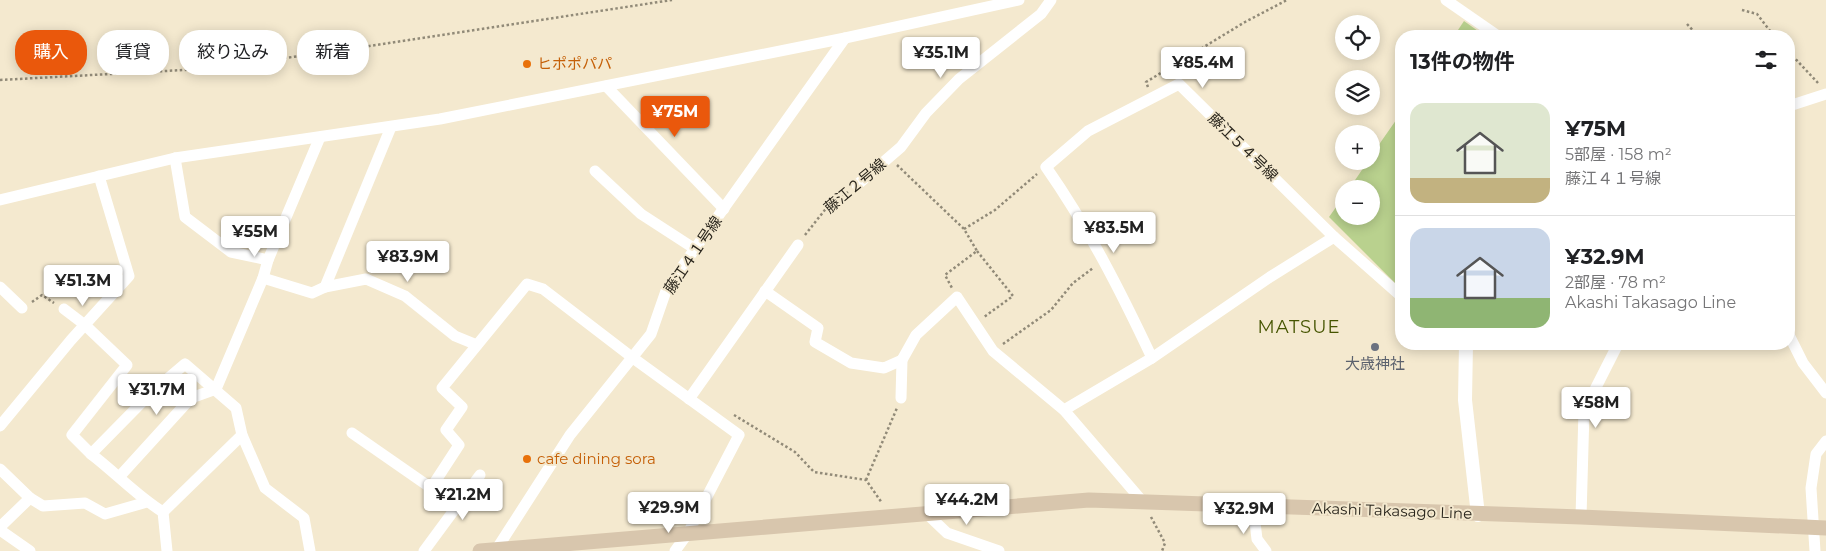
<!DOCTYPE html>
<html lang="ja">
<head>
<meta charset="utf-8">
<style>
	body { margin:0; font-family:Montserrat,"Noto Sans JP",sans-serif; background:#f2f2f2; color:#202124; height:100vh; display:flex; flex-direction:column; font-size:19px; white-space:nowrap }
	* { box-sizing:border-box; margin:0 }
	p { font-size:16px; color:#757577 }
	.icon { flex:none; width:28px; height:28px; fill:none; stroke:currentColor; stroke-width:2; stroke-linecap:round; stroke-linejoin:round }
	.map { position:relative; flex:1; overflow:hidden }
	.sheet { position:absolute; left:1395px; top:30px; width:400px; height:320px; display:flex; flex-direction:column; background:#fff; border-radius:20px; box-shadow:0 2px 12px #0003 }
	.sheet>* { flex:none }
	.guide { position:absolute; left:15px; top:30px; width:475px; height:45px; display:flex; gap:10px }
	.tools { position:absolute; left:1335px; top:15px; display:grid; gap:10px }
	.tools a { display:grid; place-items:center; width:45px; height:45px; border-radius:50%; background:#fff; box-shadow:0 2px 12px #0003; font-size:25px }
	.price { position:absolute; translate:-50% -42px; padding:0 11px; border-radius:5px; background:#fff; color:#222; font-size:16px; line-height:32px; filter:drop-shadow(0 1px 2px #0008) }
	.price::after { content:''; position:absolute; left:50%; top:30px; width:15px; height:11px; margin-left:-8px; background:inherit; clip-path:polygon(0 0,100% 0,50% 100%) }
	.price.current { background:#ea580c; color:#fff }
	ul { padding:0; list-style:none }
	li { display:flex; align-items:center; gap:15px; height:125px; padding:0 15px }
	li+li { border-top:1px solid #e0e0e0 }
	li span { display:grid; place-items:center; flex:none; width:140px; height:100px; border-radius:15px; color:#555 }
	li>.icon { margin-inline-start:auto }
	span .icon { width:60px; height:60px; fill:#fffc; stroke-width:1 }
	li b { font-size:21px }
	h2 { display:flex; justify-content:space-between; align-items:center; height:60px; padding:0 15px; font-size:21px }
	.tag { padding:0 18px; border-radius:20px; background:#fff; box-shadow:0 2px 12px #0003; font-size:18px; line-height:45px }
	.tag.current { background:#ea580c; color:#fff }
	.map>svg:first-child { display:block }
	.green { fill:#b9d18e }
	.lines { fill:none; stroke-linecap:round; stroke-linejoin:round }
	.path { stroke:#918a78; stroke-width:2.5; stroke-dasharray:2.5 2.5; stroke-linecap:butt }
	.minor { stroke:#fff; stroke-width:11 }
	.tertiary { stroke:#fff; stroke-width:14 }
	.secondary { stroke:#d8c6ad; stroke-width:15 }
	.food-dot { fill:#e8710a; stroke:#f4e9cf; stroke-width:2 }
	.worship-dot { fill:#6b7280; stroke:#f4e9cf; stroke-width:2 }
	.labels { text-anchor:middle; stroke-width:4; stroke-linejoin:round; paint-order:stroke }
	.food-label { font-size:15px; fill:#c56008; stroke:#f4e9cf; text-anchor:start }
	.street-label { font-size:15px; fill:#29251c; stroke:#f4e9cf }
	.worship-label { font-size:15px; fill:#5b616d; stroke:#f4e9cf }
	.quarter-label { font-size:18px; letter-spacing:1px; fill:#455400; stroke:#f4e9cf }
</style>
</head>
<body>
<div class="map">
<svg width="1826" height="551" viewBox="0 0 1826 551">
	<rect width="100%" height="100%" fill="#f4e9cf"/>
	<g class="green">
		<polygon points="1464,21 1485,36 1454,36"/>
		<polygon points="1401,113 1401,289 1329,217 1344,196 1344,216 1371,216 1371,189 1349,189 1368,161 1371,161 1371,156"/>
	</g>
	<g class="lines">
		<g class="path">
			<polyline points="1742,10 1757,14 1774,36"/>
			<polyline points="1687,24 1698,36"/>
			<polyline points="1789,52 1818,83"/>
			<polyline points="0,80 202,69 330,52 672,0"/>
			<polyline points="1148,87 1146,82 1245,22 1287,0"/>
			<polyline points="897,165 964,229 977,251 945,275 952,288"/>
			<polyline points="964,229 995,210 1037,174"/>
			<polyline points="805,235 828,206 848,192"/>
			<polyline points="977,251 1013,296 984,317"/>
			<polyline points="32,302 42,295 54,303"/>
			<polyline points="1003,344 1051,310 1073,283 1093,268"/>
			<polyline points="734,415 795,452 814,472 866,480 882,503"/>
			<polyline points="866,480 897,408"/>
			<polyline points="1151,517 1165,543 1162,551"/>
		</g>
		<g class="minor">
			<polyline points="1446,0 1498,36"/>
			<polyline points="606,86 724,209"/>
			<polyline points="1789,106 1826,94"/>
			<polyline points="175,158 185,217 231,252 268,260"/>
			<polyline points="595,171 641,214 695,249"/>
			<polyline points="857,185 901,147 926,113 959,79 1041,14 1051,0"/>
			<polyline points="0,200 175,158 440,119 845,38 1019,0"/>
			<polyline points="263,278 312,293 325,287 391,127"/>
			<polyline points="0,287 22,308"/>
			<polyline points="325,287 366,279 405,296 455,336 477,345"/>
			<polyline points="765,291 818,328 815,342 851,363 884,368 902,360"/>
			<polyline points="64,309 85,325 127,365 72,435 91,454"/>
			<polyline points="1789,335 1803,363 1826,393"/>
			<path d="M1152 358C1121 292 1088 227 1046 167L1088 131 1179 84 1334 237 1401 296"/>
			<polyline points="901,398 902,360 916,335 957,297 993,351 1064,410 1143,502"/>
			<polyline points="689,399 798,245"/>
			<polyline points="1064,410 1152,358 1270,277 1334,237"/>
			<polyline points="0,426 71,340 129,276 99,176"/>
			<polyline points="352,433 457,506"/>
			<polyline points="0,469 30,498 0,527"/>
			<polyline points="120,476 191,398 216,389 263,278 268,260 320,137"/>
			<polyline points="431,488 459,445 446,430 462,407 442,388 527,284 543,289 633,358 739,435 688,533 675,551"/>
			<polyline points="30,498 43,506 85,503 105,514 147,502"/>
			<polyline points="1253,506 1257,539 1266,551"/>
			<polyline points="163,512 242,435"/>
			<polyline points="926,513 947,533 999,551"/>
			<polyline points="1581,517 1584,411 1618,344"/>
			<polyline points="0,530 30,551"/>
			<polyline points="496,550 570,435 651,334 667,288 845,38"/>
			<path d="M167 551 163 512C137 496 116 473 91 454L152 392 185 364 236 408 242 435 265 488 304 518 310 551"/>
			<polyline points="424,551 480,475"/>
			<polyline points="1815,551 1811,488 1816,454 1826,441"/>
		</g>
		<polyline class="tertiary" points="1466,344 1465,400 1478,515"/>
		<polyline class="secondary" points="480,551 1089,500 1581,517 1826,528"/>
	</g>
	<g class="food-dot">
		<circle cx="527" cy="64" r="5"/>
		<circle cx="527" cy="459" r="5"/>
	</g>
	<circle class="worship-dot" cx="1375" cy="347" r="5"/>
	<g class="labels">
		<g class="food-label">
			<text x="537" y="69">ヒポポパパ</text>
			<text x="537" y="464">cafe dining sora</text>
		</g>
		<g class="street-label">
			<text transform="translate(1243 147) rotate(44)" y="5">藤江５４号線</text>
			<text transform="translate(855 186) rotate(-40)" y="5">藤江２号線</text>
			<text transform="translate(693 255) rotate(-56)" y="5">藤江４１号線</text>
			<text transform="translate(1392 511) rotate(2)" y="5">Akashi Takasago Line</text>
		</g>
		<g class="worship-label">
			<text x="1375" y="369">大歳神社</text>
		</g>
		<g class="quarter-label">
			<text x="1299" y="333">MATSUE</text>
		</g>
	</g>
</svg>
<div class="tools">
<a><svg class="icon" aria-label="locate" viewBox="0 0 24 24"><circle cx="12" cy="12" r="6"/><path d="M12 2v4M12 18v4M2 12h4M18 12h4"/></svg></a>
<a><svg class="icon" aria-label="layers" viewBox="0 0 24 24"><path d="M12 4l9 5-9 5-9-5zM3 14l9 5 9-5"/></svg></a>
<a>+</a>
<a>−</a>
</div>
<b class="price" style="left:941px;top:79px">¥35.1M</b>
<b class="price" style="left:1203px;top:89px">¥85.4M</b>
<b class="price current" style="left:675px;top:138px">¥75M</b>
<b class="price" style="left:1114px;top:254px">¥83.5M</b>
<b class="price" style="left:255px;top:258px">¥55M</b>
<b class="price" style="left:408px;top:283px">¥83.9M</b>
<b class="price" style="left:83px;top:307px">¥51.3M</b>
<b class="price" style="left:157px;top:416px">¥31.7M</b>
<b class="price" style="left:1596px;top:429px">¥58M</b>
<b class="price" style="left:463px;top:521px">¥21.2M</b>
<b class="price" style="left:967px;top:526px">¥44.2M</b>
<b class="price" style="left:669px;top:534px">¥29.9M</b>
<b class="price" style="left:1244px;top:535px">¥32.9M</b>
<div class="guide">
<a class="tag current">購入</a>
<a class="tag">賃貸</a>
<a class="tag">絞り込み</a>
<a class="tag">新着</a>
</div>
<section class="sheet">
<h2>13件の物件<svg class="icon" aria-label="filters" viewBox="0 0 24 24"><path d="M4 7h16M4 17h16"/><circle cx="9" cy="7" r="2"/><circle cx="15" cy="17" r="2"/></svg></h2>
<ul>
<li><span style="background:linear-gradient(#dfe7d0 75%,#c2b280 0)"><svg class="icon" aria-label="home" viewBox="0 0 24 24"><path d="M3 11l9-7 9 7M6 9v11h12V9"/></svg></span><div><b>¥75M</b><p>5部屋 · 158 m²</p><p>藤江４１号線</p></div></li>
<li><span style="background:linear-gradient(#c9d6e8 70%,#8fb573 0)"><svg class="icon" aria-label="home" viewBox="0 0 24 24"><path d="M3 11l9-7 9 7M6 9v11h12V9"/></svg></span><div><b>¥32.9M</b><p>2部屋 · 78 m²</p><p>Akashi Takasago Line</p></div></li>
</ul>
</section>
</div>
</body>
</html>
